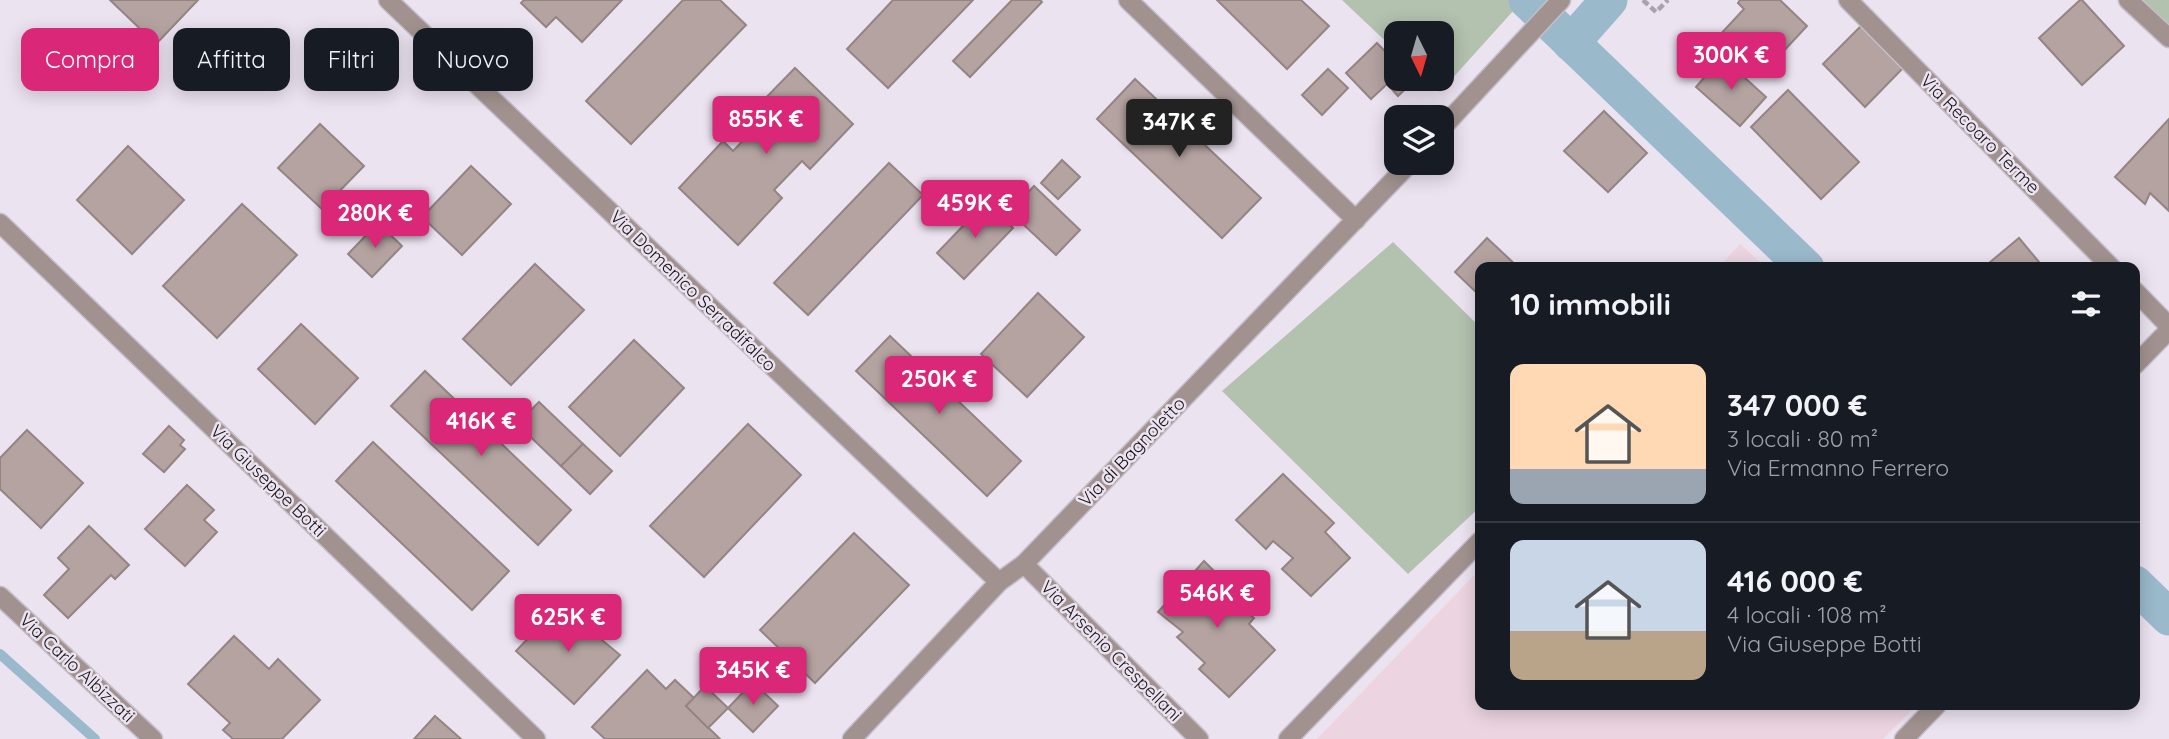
<!DOCTYPE html>
<html lang="it">
<head>
<meta charset="utf-8">
<style>
	body { margin:0; font-family:Quicksand,sans-serif; background:#242831; color:#f1f3f6; height:100vh; display:flex; flex-direction:column; font-size:26px; white-space:nowrap }
	* { box-sizing:border-box; margin:0 }
	p { font-size:23px; color:#9ea1a6 }
	.icon { flex:none; width:38px; height:38px; fill:none; stroke:currentColor; stroke-width:2; stroke-linecap:round; stroke-linejoin:round }
	.map { position:relative; flex:1; overflow:hidden }
	.panel { position:absolute; left:1475px; top:262px; width:665px; height:448px; display:flex; flex-direction:column; background:#171b24; border-radius:14px; box-shadow:0 4px 18px #0003 }
	.panel>* { flex:none }
	.hud { position:absolute; left:21px; top:28px; width:665px; height:63px; display:flex; gap:14px }
	.needle { width:46px; rotate:175deg }
	.tools { position:absolute; left:1384px; top:21px; display:grid; gap:14px }
	.tools a { display:grid; place-items:center; width:70px; height:70px; border-radius:14px; background:#171b24; box-shadow:0 4px 18px #0003; font-size:35px }
	.price { position:absolute; translate:-50% -60px; padding:0 16px; border-radius:7px; background:#db2777; color:#fff; font-size:23px; line-height:46px; filter:drop-shadow(0 2px 4px #0008) }
	.price::after { content:''; position:absolute; left:50%; top:42px; width:21px; height:16px; margin-left:-10px; background:inherit; clip-path:polygon(0 0,100% 0,50% 100%) }
	.price.on { background:#222; color:#fff }
	ul { padding:0; list-style:none }
	li { display:flex; align-items:center; gap:21px; height:175px; padding:0 35px }
	li+li { border-top:2px solid #363941 }
	li span { display:grid; place-items:center; flex:none; width:196px; height:140px; border-radius:14px; color:#555 }
	li>.icon { margin-inline-start:auto }
	span .icon { width:84px; height:84px; fill:#fffc; stroke-width:1 }
	li b { font-size:30px }
	h2 { display:flex; justify-content:space-between; align-items:center; height:84px; padding:0 35px; font-size:30px }
	.pill { padding:0 24px; border-radius:14px; background:#171b24; box-shadow:0 4px 18px #0003; font-size:24px; line-height:63px }
	.pill.on { background:#db2777; color:#fff }
	.map>svg:first-child { display:block }
	.industrial { fill:#ecd5e1 }
	.green { fill:#b3c1af }
	.lines { fill:none; stroke-linecap:round; stroke-linejoin:round }
	.stream { stroke:#9ab9ca; stroke-width:10 }
	.canal { stroke:#9ab9ca; stroke-width:37 }
	.building { fill:#b4a3a1; stroke:#948482; stroke-width:2 }
	.minor-casing { stroke:#c5bec9; stroke-width:21 }
	.path { stroke:#a8a2ac; stroke-width:4.5; stroke-dasharray:7 3.5; stroke-linecap:butt }
	.minor { stroke:#a1928f; stroke-width:18 }
	.labels { text-anchor:middle; stroke-width:5; stroke-linejoin:round; paint-order:stroke }
	.street-label { font-size:18px; fill:#161317; stroke:#ebe3f0 }
</style>
</head>
<body>
<div class="map">
<svg width="2169" height="739" viewBox="0 0 2169 739">
	<rect width="100%" height="100%" fill="#ebe3f0"/>
	<g class="industrial">
		<polygon points="1740,244 1766,268 1718,268"/>
		<polygon points="1480,569 1480,705 1917,705 1883,739 1317,739"/>
	</g>
	<g class="green">
		<polygon points="1342,0 1523,0 1440,92 1426,79 1442,79 1442,33 1396,33 1396,51"/>
		<polygon points="2143,0 2169,0 2169,24 2168,25"/>
		<polygon points="1393,242 1480,327 1480,507 1408,574 1222,391"/>
	</g>
	<g class="lines">
		<polyline class="stream" points="0,654 95,739"/>
		<g class="canal">
			<polyline points="1527,0 1806,268"/>
			<polyline points="1571,43 1609,0"/>
			<polyline points="2135,584 2169,617"/>
		</g>
	</g>
	<g class="building">
		<polygon points="110,0 198,0 156,44"/>
		<polygon points="524,0 622,0 582,42 556,17 546,27 521,3"/>
		<polygon points="683,0 720,0 746,25 631,144 586,101"/>
		<polygon points="893,0 973,0 888,88 847,49"/>
		<polygon points="1012,0 1040,0 1042,2 970,77 953,61"/>
		<polygon points="1217,0 1301,0 1329,26 1287,69"/>
		<polygon points="1740,0 1780,0 1807,26 1780,55 1774,49 1753,72 1717,38 1744,9 1738,3"/>
		<polygon points="2080,0 2082,0 2124,46 2082,85 2039,38"/>
		<polygon points="1863,24 1905,66 1865,107 1823,64"/>
		<polygon points="1377,43 1396,63 1396,79 1412,79 1414,81 1398,96 1387,84 1371,99 1346,73"/>
		<polygon points="1722,57 1766,97 1740,126 1696,87"/>
		<polygon points="795,68 853,124 810,169 802,161 774,190 782,198 738,245 679,188 723,141 733,151 761,122 751,113"/>
		<polygon points="1328,69 1348,88 1322,115 1302,95"/>
		<polygon points="1135,79 1261,198 1222,238 1097,119"/>
		<polygon points="1788,90 1859,162 1821,199 1751,127"/>
		<polygon points="1604,111 1647,153 1608,192 1564,151"/>
		<polygon points="2169,119 2169,211 2150,193 2145,204 2115,177"/>
		<polygon points="320,124 364,166 322,209 278,168"/>
		<polygon points="128,146 184,200 132,254 77,200"/>
		<polygon points="1062,160 1080,177 1058,199 1041,183"/>
		<polygon points="889,163 923,195 808,315 774,283"/>
		<polygon points="471,166 511,204 462,255 422,217"/>
		<polygon points="1034,186 1080,230 1056,255 1010,212"/>
		<polygon points="986,202 1013,228 964,279 937,253"/>
		<polygon points="242,204 297,255 217,338 163,286"/>
		<polygon points="378,223 402,246 372,277 348,254"/>
		<polygon points="1487,238 1519,268 1480,268 1480,296 1455,272"/>
		<polygon points="2019,238 2044,268 1983,268"/>
		<polygon points="535,264 584,310 511,385 463,339"/>
		<polygon points="1038,293 1084,337 1027,397 981,354"/>
		<polygon points="301,324 358,378 315,424 258,369"/>
		<polygon points="890,336 1021,461 987,496 856,371"/>
		<polygon points="634,340 684,388 620,456 569,407"/>
		<polygon points="425,371 571,510 538,545 391,406"/>
		<polygon points="539,402 583,444 561,466 517,424"/>
		<polygon points="748,424 801,475 704,577 650,526"/>
		<polygon points="169,426 184,440 180,445 185,449 164,472 143,454"/>
		<polygon points="27,430 83,483 41,528 0,489 0,458"/>
		<polygon points="373,442 509,571 472,610 336,481"/>
		<polygon points="583,444 612,471 590,494 561,466"/>
		<polygon points="1283,474 1334,523 1325,532 1350,558 1311,596 1282,569 1293,558 1273,541 1266,549 1236,520"/>
		<polygon points="187,485 214,510 204,520 217,532 185,566 145,529"/>
		<polygon points="89,526 129,565 115,579 111,575 68,618 44,595 69,569 58,558"/>
		<polygon points="854,533 909,585 815,683 760,630"/>
		<polygon points="1204,561 1232,589 1227,595 1254,618 1249,624 1275,650 1229,697 1199,669 1205,663 1177,637 1183,632 1158,612"/>
		<polygon points="560,605 620,655 574,704 516,651"/>
		<polygon points="234,636 269,669 278,659 320,700 282,739 233,739 223,730 230,723 188,684"/>
		<polygon points="647,670 666,689 675,680 694,698 686,706 720,739 605,739 592,727"/>
		<polygon points="753,682 778,706 753,732 728,708"/>
		<polygon points="705,686 728,708 708,728 686,706"/>
		<polygon points="435,716 461,739 414,739"/>
	</g>
	<g class="lines">
		<g class="minor-casing">
			<g id="minor">
				<polyline points="388,0 999,582"/>
				<polyline points="1128,0 1356,220"/>
				<polyline points="1848,0 2112,268"/>
				<polyline points="2128,0 2169,38"/>
				<polyline points="1442,128 1561,0"/>
				<polyline points="0,223 536,739"/>
				<polyline points="2135,291 2169,326"/>
				<polyline points="2135,365 2169,330"/>
				<polyline points="1024,564 1199,739"/>
				<polyline points="0,596 153,739"/>
				<polyline points="852,739 999,582 1024,564 1410,163"/>
				<polyline points="1288,739 1480,541"/>
				<polyline points="1904,739 1937,705"/>
			</g>
		</g>
		<polyline class="path" points="1643,0 1656,12 1668,0"/>
		<use href="#minor" class="minor"/>
	</g>
	<g class="labels">
		<g class="street-label">
			<text transform="translate(1980 134) rotate(45)" y="6">Via Recoaro Terme</text>
			<text transform="translate(693 291) rotate(44)" y="6">Via Domenico Serradifalco</text>
			<text transform="translate(1132 452) rotate(-46)" y="6">Via di Bagnoletto</text>
			<text transform="translate(268 481) rotate(44)" y="6">Via Giuseppe Botti</text>
			<text transform="translate(1111 651) rotate(45)" y="6">Via Arsenio Crespellani</text>
			<text transform="translate(77 668) rotate(43)" y="6">Via Carlo Albizzati</text>
		</g>
	</g>
</svg>
<div class="tools">
<a><svg class="needle" viewBox="-14 -14 28 28"><path d="M0-13l5 13h-10z" fill="#e53935"/><path d="M0 13l5-13h-10z" fill="#9ea1a6"/></svg></a>
<a><svg class="icon" aria-label="layers" viewBox="0 0 24 24"><path d="M12 4l9 5-9 5-9-5zM3 14l9 5 9-5"/></svg></a>
</div>
<b class="price" style="left:1731px;top:92px">300K €</b>
<b class="price" style="left:766px;top:156px">855K €</b>
<b class="price on" style="left:1179px;top:159px">347K €</b>
<b class="price" style="left:975px;top:240px">459K €</b>
<b class="price" style="left:375px;top:250px">280K €</b>
<b class="price" style="left:939px;top:416px">250K €</b>
<b class="price" style="left:481px;top:458px">416K €</b>
<b class="price" style="left:1217px;top:630px">546K €</b>
<b class="price" style="left:568px;top:654px">625K €</b>
<b class="price" style="left:753px;top:707px">345K €</b>
<div class="hud">
<a class="pill on">Compra</a>
<a class="pill">Affitta</a>
<a class="pill">Filtri</a>
<a class="pill">Nuovo</a>
</div>
<section class="panel">
<h2>10 immobili<svg class="icon" aria-label="filters" viewBox="0 0 24 24"><path d="M4 7h16M4 17h16"/><circle cx="9" cy="7" r="2"/><circle cx="15" cy="17" r="2"/></svg></h2>
<ul>
<li><span style="background:linear-gradient(#ffd9b3 75%,#9aa5b1 0)"><svg class="icon" aria-label="home" viewBox="0 0 24 24"><path d="M3 11l9-7 9 7M6 9v11h12V9"/></svg></span><div><b>347 000 €</b><p>3 locali · 80 m²</p><p>Via Ermanno Ferrero</p></div></li>
<li><span style="background:linear-gradient(#c9d6e8 65%,#b9a48a 0)"><svg class="icon" aria-label="home" viewBox="0 0 24 24"><path d="M3 11l9-7 9 7M6 9v11h12V9"/></svg></span><div><b>416 000 €</b><p>4 locali · 108 m²</p><p>Via Giuseppe Botti</p></div></li>
</ul>
</section>
</div>
</body>
</html>
